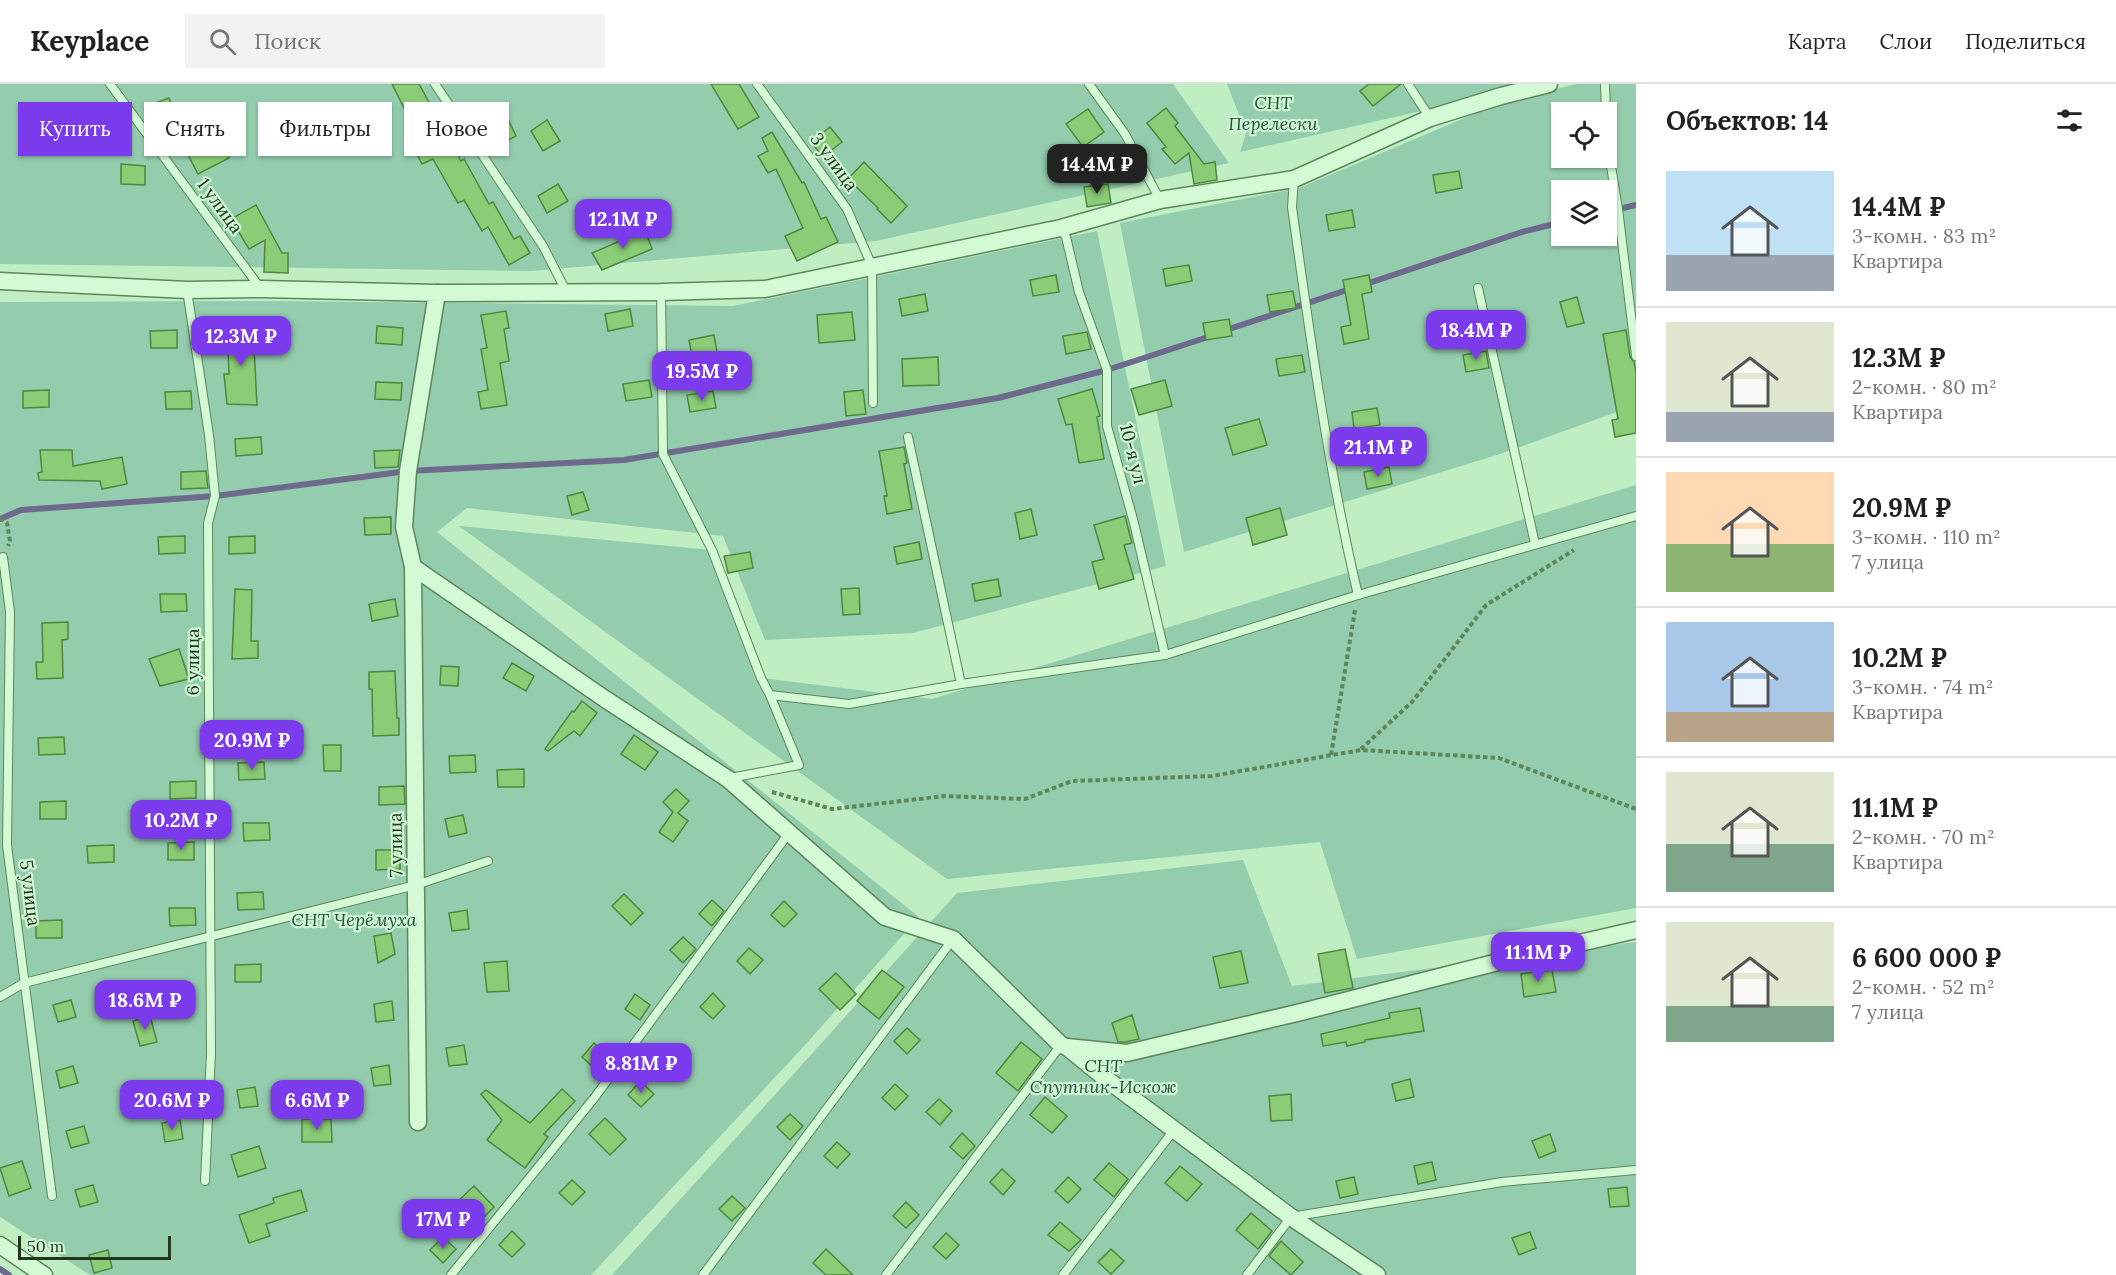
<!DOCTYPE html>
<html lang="ru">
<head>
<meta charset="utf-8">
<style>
	body { margin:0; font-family:Lora,serif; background:#f2f2f2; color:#222; height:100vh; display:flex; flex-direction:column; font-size:22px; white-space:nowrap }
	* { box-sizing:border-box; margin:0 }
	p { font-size:20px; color:#767676 }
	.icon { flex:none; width:33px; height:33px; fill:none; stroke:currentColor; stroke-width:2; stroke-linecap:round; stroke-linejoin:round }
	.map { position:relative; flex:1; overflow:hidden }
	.drawer { display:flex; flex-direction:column; background:#fff; width:480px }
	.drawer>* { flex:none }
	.hud { position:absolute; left:18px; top:18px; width:570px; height:54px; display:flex; gap:12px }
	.tools { position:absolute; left:1551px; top:18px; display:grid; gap:12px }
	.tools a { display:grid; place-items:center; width:66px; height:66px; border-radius:0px; background:#fff; box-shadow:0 2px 4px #0004; font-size:30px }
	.scale { position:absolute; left:18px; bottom:15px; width:153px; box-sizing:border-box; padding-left:6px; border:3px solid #21371d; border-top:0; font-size:16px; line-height:21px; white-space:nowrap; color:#21371d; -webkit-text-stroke:4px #d0f5d2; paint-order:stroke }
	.price { position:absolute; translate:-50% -51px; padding:0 14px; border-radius:12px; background:#7c3aed; color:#fff; font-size:20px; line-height:39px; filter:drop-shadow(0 2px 3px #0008) }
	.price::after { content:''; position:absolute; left:50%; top:36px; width:18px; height:14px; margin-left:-9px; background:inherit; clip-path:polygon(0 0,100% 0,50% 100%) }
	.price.active { background:#222; color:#fff }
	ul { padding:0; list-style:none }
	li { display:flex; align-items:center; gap:18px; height:150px; padding:0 30px }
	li+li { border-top:2px solid #e0e0e0 }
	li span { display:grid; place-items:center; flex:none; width:168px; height:120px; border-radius:0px; color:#555 }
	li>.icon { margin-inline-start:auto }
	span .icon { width:72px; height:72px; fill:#fffc; stroke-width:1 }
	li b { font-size:26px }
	h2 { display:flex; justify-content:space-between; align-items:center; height:72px; padding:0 30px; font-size:26px }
	.chip { padding:0 21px; border-radius:0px; background:#fff; box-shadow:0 2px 4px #0004; font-size:21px; line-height:54px }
	.chip.active { background:#7c3aed; color:#fff }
	header { display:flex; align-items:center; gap:36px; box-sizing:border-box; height:84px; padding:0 30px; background:#fff; border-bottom:2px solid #e0e0e0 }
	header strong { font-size:28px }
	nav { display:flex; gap:33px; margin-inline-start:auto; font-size:21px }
	.search { width:420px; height:54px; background:#f2f2f2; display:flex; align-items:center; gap:15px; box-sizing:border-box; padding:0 21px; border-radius:0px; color:#767676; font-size:22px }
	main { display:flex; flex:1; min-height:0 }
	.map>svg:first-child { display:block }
	.green { fill:#94ccae; fill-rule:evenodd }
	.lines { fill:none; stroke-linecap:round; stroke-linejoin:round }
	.stream { stroke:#6e6a8e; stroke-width:6 }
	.building { fill:#8acd76; stroke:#50873e; stroke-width:1.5 }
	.service-casing { stroke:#5e8758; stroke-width:10 }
	.minor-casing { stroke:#5e8758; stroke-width:19 }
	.path { stroke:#5e8758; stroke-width:4; stroke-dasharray:4.5 3; stroke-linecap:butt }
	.service { stroke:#d3f9d5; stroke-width:8 }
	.minor { stroke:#d3f9d5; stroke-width:16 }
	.labels { text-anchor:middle; stroke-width:4.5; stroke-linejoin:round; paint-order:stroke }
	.park-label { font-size:18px; font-style:italic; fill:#235340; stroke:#d0f5d2 }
	.street-label { font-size:18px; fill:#21371d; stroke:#d0f5d2 }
</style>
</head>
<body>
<header>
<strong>Keyplace</strong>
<div class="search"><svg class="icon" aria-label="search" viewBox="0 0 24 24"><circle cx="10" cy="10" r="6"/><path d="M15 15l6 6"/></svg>Поиск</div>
<nav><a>Карта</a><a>Слои</a><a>Поделиться</a></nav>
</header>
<main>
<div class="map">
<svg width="1636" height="1191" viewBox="0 0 1636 1191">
	<rect width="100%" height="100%" fill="#c0eec3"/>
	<g class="green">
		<polygon points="0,0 1173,0 1229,79 876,157 532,187 0,180"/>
		<polygon points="1227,0 1540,0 1240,68 1246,49"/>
		<path d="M1576 0H1636V321L1503 369 1184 468 1120 139 1299 104 1495 21ZM1562 28H1606V74H1562ZM1562 106H1606V152H1562Z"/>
		<polygon points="1097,147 1166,482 913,549 765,556 723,452 467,424 437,448 919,833 806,960 591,1191 90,1191 0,1133 0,218 270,217 733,222"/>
		<polygon points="1636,401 1636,824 1357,875 1320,758 947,795 459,442 712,466 761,594 932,615"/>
		<polygon points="1243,776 1292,902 1636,858 1636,1191 612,1191 957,809"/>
	</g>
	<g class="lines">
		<g class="stream">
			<polyline points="1606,128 1636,121"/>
			<polyline points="1363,201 1522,148 1562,138"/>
			<polyline points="1223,247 1350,205"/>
			<polyline points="0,435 21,426 215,412 408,387 624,376 998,314 1107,286 1211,252"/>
			<polyline points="0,1185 9,1191"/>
		</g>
	</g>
	<g class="building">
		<polygon points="392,0 419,0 461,77 464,75 489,120 493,118 514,155 520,152 530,169 509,181 488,143 482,147 464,116 458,119 433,75 422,80 410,56 418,52"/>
		<polygon points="711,0 739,0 759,33 738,45"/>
		<polygon points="1369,0 1401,0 1373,22 1360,7"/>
		<polygon points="169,14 177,36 158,43 150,21"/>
		<polygon points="1166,24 1178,39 1175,42 1204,80 1215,78 1217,96 1194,100 1189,69 1175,80 1162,65 1166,63 1147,39"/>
		<polygon points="1088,25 1104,48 1083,63 1066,40"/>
		<polygon points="508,35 516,52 495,63 486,46"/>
		<polygon points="547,36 560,57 543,67 531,47"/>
		<polygon points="830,43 842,58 823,73 811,58"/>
		<polygon points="772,48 802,99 804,98 821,135 826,133 838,158 797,177 785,152 803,144 776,85 768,89 758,72 768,67 762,54"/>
		<polygon points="217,49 229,74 198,90 185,65"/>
		<polygon points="864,78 907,122 891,139 877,125 878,124 848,95"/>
		<polygon points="121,80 145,82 145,101 121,100"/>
		<polygon points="1459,87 1462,104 1436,109 1433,91"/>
		<polygon points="558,100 568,117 547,129 538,112"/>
		<polygon points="1108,100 1111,119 1087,123 1084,103"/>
		<polygon points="256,121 282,169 288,169 288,189 264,188 265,156 249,165 231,135"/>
		<polygon points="1352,126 1355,143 1329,147 1326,131"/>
		<polygon points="645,146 652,165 602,186 592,169"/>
		<polygon points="1189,181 1192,197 1166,202 1163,185"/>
		<polygon points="1056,191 1059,208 1033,212 1030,196"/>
		<polygon points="1369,191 1372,208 1362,210 1369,255 1344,260 1341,243 1351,241 1343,196"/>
		<polygon points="1293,207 1296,224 1270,228 1267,211"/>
		<polygon points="925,210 928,227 902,232 899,215"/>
		<polygon points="1577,213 1584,239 1567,243 1560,218"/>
		<polygon points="630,225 633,242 608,247 605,230"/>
		<polygon points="506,227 509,244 504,245 509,277 500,279 507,321 481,325 478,308 488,306 481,265 487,264 481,231"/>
		<polygon points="852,228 855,256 819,259 817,231"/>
		<polygon points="1229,235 1232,252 1206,256 1203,239"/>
		<polygon points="377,242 403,244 402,261 376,259"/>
		<polygon points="253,243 257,321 227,320 224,290 229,290 227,244"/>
		<polygon points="177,246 177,264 151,264 150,247"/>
		<polygon points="1626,246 1630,273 1634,278 1636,288 1636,349 1615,353 1612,336 1618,335 1603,250"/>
		<polygon points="1087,248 1091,265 1066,270 1063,252"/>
		<polygon points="714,251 717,268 692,273 689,256"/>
		<polygon points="1486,267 1489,284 1466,288 1463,271"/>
		<polygon points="1302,271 1305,288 1279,292 1276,275"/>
		<polygon points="938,273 939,301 903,302 902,275"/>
		<polygon points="649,296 652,313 626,317 623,300"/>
		<polygon points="1165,296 1172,322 1139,331 1131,305"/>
		<polygon points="376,298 402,299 401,316 375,315"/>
		<polygon points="1092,305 1100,332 1097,333 1104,375 1079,379 1072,340 1066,341 1058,315"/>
		<polygon points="49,306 49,323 23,324 23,307"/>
		<polygon points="863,306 866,330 846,332 844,308"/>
		<polygon points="191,307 192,325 166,325 165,308"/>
		<polygon points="713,307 716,324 690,328 687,311"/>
		<polygon points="1377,324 1380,341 1354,345 1352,328"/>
		<polygon points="1259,335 1267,361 1233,371 1225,344"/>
		<polygon points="261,353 262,370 236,372 235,355"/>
		<polygon points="904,363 907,379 904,380 912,425 887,430 884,412 887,412 879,367"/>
		<polygon points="40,366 72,366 73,382 122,373 127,400 102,405 100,397 39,396 38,389 42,388"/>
		<polygon points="400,366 398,383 375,384 374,367"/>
		<polygon points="1389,383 1392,400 1367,405 1364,388"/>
		<polygon points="206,387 208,404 181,405 181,388"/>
		<polygon points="583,408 589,426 572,431 567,412"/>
		<polygon points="1280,424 1287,451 1253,461 1246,434"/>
		<polygon points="1031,425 1037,451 1020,455 1015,429"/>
		<polygon points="1125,432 1132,459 1124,461 1134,495 1099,505 1092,478 1104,475 1094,441"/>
		<polygon points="391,433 391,450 365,451 364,434"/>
		<polygon points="185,452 185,469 159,470 158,453"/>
		<polygon points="255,452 255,469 229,470 229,453"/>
		<polygon points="919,458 922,475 897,480 894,463"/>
		<polygon points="750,468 753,484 728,489 724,472"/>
		<polygon points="998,495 1001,512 975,517 972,500"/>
		<polygon points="859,504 860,530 843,531 841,505"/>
		<polygon points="235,505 252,506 251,557 258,557 258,574 232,575"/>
		<polygon points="160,510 186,510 187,527 161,528"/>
		<polygon points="395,515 398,532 372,537 369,520"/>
		<polygon points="68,538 68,555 62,556 63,594 37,595 36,578 43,578 42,539"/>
		<polygon points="179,565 189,595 160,602 149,575"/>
		<polygon points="512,579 534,592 526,607 503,594"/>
		<polygon points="441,582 459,583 458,602 440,601"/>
		<polygon points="395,587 397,634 399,634 399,651 373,652 372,605 369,605 369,588"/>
		<polygon points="582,617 597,629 580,652 574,647 548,667 545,665 572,627 574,628"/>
		<polygon points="634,651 658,668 645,686 621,670"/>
		<polygon points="64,653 65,670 39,671 38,654"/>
		<polygon points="323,661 341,661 341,687 324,687"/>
		<polygon points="475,671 476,688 450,689 449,672"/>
		<polygon points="264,678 265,695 239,696 238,679"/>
		<polygon points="524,685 524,703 498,703 497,686"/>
		<polygon points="196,697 196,714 170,715 170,698"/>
		<polygon points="404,702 405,720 379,721 379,703"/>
		<polygon points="676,705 689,717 678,729 688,737 673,758 659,748 673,728 663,718"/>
		<polygon points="66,717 66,735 40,735 40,718"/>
		<polygon points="463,731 467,749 449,753 445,735"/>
		<polygon points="243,739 269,739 270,756 244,757"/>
		<polygon points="194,758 194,776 168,776 168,759"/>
		<polygon points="114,761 114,778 88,779 87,762"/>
		<polygon points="376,766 400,766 400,785 376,786"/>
		<polygon points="263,808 264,825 238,826 237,809"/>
		<polygon points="624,810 643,829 631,841 612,822"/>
		<polygon points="712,816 724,827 712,842 699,830"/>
		<polygon points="784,817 797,830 784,843 771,831"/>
		<polygon points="169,824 195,824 196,841 170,842"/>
		<polygon points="467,826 469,845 452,847 449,829"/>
		<polygon points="62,836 62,854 36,854 36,837"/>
		<polygon points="391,849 395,870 378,879 374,852"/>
		<polygon points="683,853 696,865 683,879 670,866"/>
		<polygon points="749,864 763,876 750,890 737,877"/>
		<polygon points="1345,865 1353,904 1325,909 1318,870"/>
		<polygon points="1241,867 1248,899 1220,904 1213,873"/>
		<polygon points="507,877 509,907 487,908 484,879"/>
		<polygon points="261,880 261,898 235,898 235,881"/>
		<polygon points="882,886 904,903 879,935 857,917"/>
		<polygon points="1552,886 1556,908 1524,913 1521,890"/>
		<polygon points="836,889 856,910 840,926 819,905"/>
		<polygon points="713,909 725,922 713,935 700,923"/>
		<polygon points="635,910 650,921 640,936 625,925"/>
		<polygon points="71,916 76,933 58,938 53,921"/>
		<polygon points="392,917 394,936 376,938 374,920"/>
		<polygon points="1420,924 1424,947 1365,956 1365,958 1347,962 1346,958 1323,962 1321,950 1390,934 1389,929"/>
		<polygon points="1132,931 1139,955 1126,958 1118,958 1112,939"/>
		<polygon points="150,932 157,958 140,962 133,937"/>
		<polygon points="907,944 920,956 907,970 894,957"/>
		<polygon points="1021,958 1042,975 1018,1007 996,989"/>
		<polygon points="594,959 608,972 595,985 582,973"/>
		<polygon points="464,961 467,980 449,982 446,964"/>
		<polygon points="389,981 391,1000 374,1002 371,984"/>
		<polygon points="73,982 78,999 60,1004 56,987"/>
		<polygon points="1410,995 1414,1013 1396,1017 1392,1000"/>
		<polygon points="640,997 654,1010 641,1023 628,1011"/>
		<polygon points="895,1000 908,1012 895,1026 882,1014"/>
		<polygon points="255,1003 258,1022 240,1024 237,1006"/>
		<polygon points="562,1005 575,1017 544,1050 548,1053 525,1084 487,1056 502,1036 481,1010 486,1006 530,1039"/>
		<polygon points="1291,1010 1292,1036 1271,1037 1269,1012"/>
		<polygon points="1045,1013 1067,1032 1052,1049 1030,1031"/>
		<polygon points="939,1015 952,1027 940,1041 926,1028"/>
		<polygon points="790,1030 803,1042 790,1056 777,1043"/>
		<polygon points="605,1034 626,1055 610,1071 589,1050"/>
		<polygon points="302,1035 331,1035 332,1058 302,1058"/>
		<polygon points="180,1036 183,1055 165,1058 162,1039"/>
		<polygon points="84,1042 89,1059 71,1064 66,1047"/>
		<polygon points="962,1049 975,1062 963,1075 950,1063"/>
		<polygon points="1550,1050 1556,1067 1539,1074 1532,1057"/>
		<polygon points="837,1058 850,1070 837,1084 824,1072"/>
		<polygon points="259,1062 266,1084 238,1093 231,1071"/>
		<polygon points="22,1077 31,1104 9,1112 0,1084"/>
		<polygon points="1432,1078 1436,1096 1418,1100 1414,1082"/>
		<polygon points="1109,1079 1128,1095 1114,1113 1094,1096"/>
		<polygon points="1180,1082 1202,1100 1187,1117 1165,1099"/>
		<polygon points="1002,1085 1015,1097 1003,1111 990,1098"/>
		<polygon points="1068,1093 1081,1105 1068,1119 1055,1107"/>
		<polygon points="1354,1093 1358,1110 1340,1114 1336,1097"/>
		<polygon points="572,1096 585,1108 572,1121 559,1109"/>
		<polygon points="93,1101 98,1118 80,1123 75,1106"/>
		<polygon points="474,1102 494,1123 478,1139 457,1118"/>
		<polygon points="1627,1103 1629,1122 1610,1123 1608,1105"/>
		<polygon points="301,1106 307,1127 266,1140 270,1152 249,1159 239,1131 274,1119 273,1114"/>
		<polygon points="732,1112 745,1124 732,1137 719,1125"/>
		<polygon points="906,1118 919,1131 906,1144 893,1132"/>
		<polygon points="1251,1129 1272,1147 1258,1165 1236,1146"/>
		<polygon points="1060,1138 1081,1156 1069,1167 1048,1151"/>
		<polygon points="512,1147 525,1160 512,1173 499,1161"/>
		<polygon points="1530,1148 1536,1164 1519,1171 1512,1154"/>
		<polygon points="946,1149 959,1161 946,1175 933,1163"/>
		<polygon points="443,1153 456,1165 443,1179 430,1166"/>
		<polygon points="1281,1157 1303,1178 1291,1191 1269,1172"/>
		<polygon points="826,1165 853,1191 826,1191 813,1179"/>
		<polygon points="1111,1165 1124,1177 1111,1190 1098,1178"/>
		<polygon points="108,1166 112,1184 94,1189 89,1171"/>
	</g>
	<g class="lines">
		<g class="service-casing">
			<g id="service">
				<polyline points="110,0 261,205"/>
				<polyline points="435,0 543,162 566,207"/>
				<polyline points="757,0 847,125 872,182 873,319"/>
				<polyline points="1089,0 1125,50 1160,116"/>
				<polyline points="1408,0 1430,34"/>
				<polyline points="1605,0 1606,28"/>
				<polyline points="1606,52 1618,125 1636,272"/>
				<path d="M1294 95 1292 123C1310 253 1328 383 1358 511"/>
				<polyline points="1061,144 1066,153 1079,208 1107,286 1107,342 1134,439 1165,571"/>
				<polyline points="1478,204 1535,460"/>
				<polyline points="187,206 209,351 215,412 208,439 211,969 205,1097"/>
				<polyline points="661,208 663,370 712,466 761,594 770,611 799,681 730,694"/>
				<polyline points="908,353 961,600"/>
				<polyline points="3,473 10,528 7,761 52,1112"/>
				<polyline points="770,611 849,620 961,600 1165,571 1358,511 1636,432"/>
				<polyline points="0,913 24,899 416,801 488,777"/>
				<polyline points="451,1191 595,1013 789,749"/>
				<polyline points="703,1191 953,855"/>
				<polyline points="886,1191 1061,961"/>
				<polyline points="1063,1191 1174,1046"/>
				<polyline points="1247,1191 1291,1133 1502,1098 1636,1086"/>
			</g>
		</g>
		<g class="minor-casing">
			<g id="minor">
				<polyline points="0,197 187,206 261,205 437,209 408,387 404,443 413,483 605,615 728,695 885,833 953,855 1061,961 1067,963 1105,994 1291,1133 1377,1191"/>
				<polyline points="437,209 661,208 765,205 1061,144 1160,116 1294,95 1430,34 1501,12 1549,0"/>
				<polyline points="413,483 418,1038"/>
				<polyline points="1067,963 1127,969 1297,929 1514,874 1636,846"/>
				<polyline points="0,1161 44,1191"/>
			</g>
		</g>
		<g class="path">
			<polyline points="0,434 7,439 10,457 8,462"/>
			<polyline points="1361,665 1412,618 1486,521 1574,466"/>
			<polyline points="1331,671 1355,526"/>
			<polyline points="772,708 832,725 945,712 1025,715 1072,697 1212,692 1361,666 1499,674 1636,725"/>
		</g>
		<use href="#service" class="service"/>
		<use href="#minor" class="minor"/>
	</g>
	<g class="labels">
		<g class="park-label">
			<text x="1273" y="25">СНТ<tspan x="1273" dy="21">Перелески</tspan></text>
			<text x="354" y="842">СНТ Черёмуха</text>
			<text x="1103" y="988">СНТ<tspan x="1103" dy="21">Спутник-Искож</tspan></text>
		</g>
		<g class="street-label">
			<text transform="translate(834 78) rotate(54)" y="6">3 улица</text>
			<text transform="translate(220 122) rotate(54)" y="6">1 улица</text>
			<text transform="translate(1133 370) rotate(76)" y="6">10-я ул</text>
			<text transform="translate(193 578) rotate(-90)" y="6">6 улица</text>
			<text transform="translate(396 761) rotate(-91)" y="6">7 улица</text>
			<text transform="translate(30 809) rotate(83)" y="6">5 улица</text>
		</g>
	</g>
</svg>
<div class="tools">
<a><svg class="icon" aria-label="locate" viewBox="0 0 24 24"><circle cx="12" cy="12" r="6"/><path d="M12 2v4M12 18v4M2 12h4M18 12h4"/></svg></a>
<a><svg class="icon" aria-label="layers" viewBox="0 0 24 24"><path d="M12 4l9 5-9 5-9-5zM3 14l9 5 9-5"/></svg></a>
</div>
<div class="scale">50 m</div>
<b class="price active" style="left:1097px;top:111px">14.4M ₽</b>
<b class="price" style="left:623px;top:166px">12.1M ₽</b>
<b class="price" style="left:1476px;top:277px">18.4M ₽</b>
<b class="price" style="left:241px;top:283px">12.3M ₽</b>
<b class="price" style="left:702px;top:318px">19.5M ₽</b>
<b class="price" style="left:1378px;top:394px">21.1M ₽</b>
<b class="price" style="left:252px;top:687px">20.9M ₽</b>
<b class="price" style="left:181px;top:767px">10.2M ₽</b>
<b class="price" style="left:1538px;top:899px">11.1M ₽</b>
<b class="price" style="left:145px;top:947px">18.6M ₽</b>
<b class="price" style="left:641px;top:1010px">8.81M ₽</b>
<b class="price" style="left:172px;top:1047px">20.6M ₽</b>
<b class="price" style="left:317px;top:1047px">6.6M ₽</b>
<b class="price" style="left:443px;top:1166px">17M ₽</b>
<div class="hud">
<a class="chip active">Купить</a>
<a class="chip">Снять</a>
<a class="chip">Фильтры</a>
<a class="chip">Новое</a>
</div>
</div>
<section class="drawer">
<h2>Объектов: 14<svg class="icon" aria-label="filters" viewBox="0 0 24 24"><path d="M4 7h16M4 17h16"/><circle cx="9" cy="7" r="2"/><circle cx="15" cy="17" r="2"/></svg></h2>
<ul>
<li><span style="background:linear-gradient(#bfe0f5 70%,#9aa5b1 0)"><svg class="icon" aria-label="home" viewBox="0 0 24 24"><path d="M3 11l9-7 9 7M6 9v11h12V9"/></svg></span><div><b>14.4M ₽</b><p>3-комн. · 83 m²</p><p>Квартира</p></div></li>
<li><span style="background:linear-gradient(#dfe7d0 75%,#9aa5b1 0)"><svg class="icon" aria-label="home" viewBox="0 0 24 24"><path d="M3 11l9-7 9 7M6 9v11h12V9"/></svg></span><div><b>12.3M ₽</b><p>2-комн. · 80 m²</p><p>Квартира</p></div></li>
<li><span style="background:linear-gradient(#ffd9b3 60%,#8fb573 0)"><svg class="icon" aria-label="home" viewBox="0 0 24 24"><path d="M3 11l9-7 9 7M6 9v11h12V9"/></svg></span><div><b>20.9M ₽</b><p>3-комн. · 110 m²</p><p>7 улица</p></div></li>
<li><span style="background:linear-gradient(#a9c7e8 75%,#b9a48a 0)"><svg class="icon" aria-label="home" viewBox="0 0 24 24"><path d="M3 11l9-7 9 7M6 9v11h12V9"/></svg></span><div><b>10.2M ₽</b><p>3-комн. · 74 m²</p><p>Квартира</p></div></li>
<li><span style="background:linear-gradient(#dfe7d0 60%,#7fa58c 0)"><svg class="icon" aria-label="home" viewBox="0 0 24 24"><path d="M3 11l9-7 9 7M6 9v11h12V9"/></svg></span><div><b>11.1M ₽</b><p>2-комн. · 70 m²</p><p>Квартира</p></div></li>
<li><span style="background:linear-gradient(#dfe7d0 70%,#7fa58c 0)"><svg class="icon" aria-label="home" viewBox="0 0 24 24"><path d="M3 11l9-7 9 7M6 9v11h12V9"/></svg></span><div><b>6 600 000 ₽</b><p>2-комн. · 52 m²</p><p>7 улица</p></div></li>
</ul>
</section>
</main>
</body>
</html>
